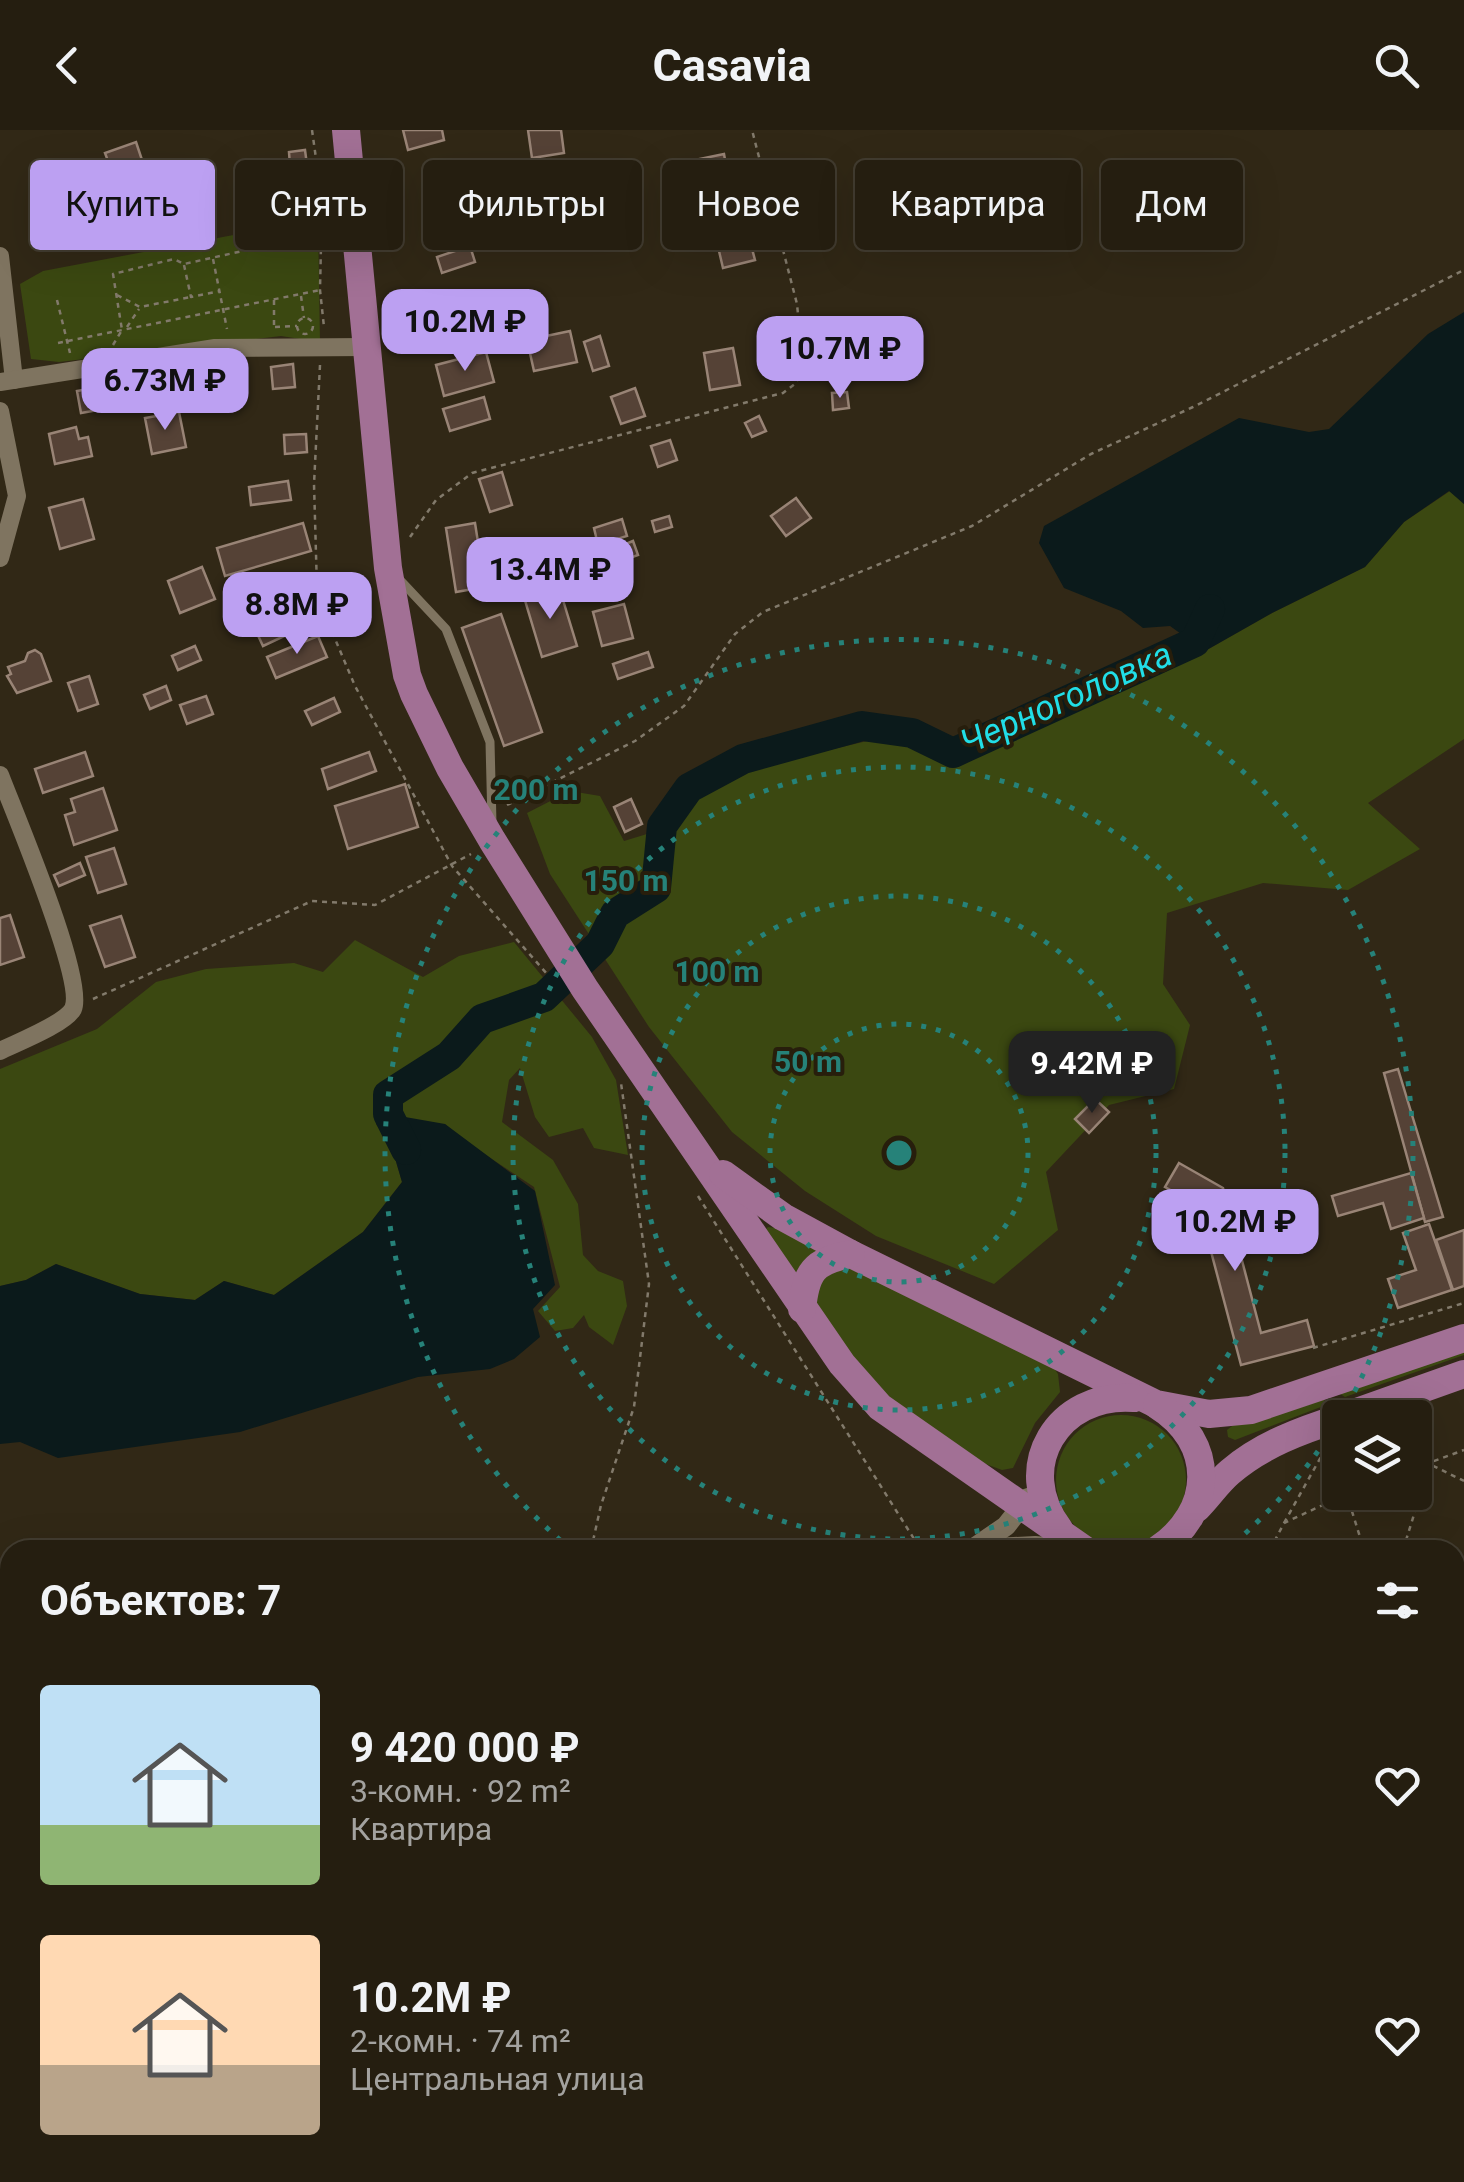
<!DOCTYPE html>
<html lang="ru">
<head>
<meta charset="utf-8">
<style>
	body { margin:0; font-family:Roboto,sans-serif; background:#2d2719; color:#f1f3f6; height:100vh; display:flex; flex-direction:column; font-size:38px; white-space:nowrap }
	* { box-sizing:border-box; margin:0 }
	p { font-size:32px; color:#a3a29f }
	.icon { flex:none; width:55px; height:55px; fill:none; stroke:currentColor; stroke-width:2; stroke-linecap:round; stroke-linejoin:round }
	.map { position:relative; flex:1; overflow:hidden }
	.panel { position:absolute; left:0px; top:1410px; width:1465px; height:642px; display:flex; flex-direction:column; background:#251e10; border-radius:30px 30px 0 0; box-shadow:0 10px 40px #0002,0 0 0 2px #423c30 }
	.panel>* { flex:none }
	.hud { position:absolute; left:30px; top:30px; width:1405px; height:90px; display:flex; gap:20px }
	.controls { position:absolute; left:1322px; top:1270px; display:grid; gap:20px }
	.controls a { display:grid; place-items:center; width:110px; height:110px; border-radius:10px; background:#251e10; box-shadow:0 10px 40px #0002,0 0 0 2px #423c30; font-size:50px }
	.price { position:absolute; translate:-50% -85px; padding:0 22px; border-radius:20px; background:#bca0f2; color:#111; font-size:32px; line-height:65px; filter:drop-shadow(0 2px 5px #0008) }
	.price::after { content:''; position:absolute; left:50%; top:60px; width:30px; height:22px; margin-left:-15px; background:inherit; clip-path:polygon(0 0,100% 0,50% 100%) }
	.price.on { background:#222; color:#fff }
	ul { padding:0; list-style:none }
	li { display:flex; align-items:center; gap:30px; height:250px; padding:0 40px }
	li span { display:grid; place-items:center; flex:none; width:280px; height:200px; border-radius:10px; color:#555 }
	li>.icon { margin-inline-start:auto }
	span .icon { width:120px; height:120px; fill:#fffc; stroke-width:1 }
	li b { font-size:42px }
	h2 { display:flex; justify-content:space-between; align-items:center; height:120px; padding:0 40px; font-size:42px }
	.tag { padding:0 35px; border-radius:10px; background:#251e10; box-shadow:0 10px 40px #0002,0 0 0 2px #423c30; font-size:35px; line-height:90px }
	.tag.on { background:#bca0f2; color:#111 }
	header { display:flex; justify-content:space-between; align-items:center; height:130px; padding:0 40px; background:#251e10; font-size:45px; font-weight:700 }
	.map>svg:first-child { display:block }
	.built { fill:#3c2f17 }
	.green { fill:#3b4811 }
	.water { fill:#0b1a1b }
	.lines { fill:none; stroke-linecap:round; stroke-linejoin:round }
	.river { stroke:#0b1a1b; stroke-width:30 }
	.building { fill:#554236; stroke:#998476; stroke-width:2.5 }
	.path { stroke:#827a6b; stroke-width:2.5; stroke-dasharray:5 5; stroke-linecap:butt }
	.service { stroke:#7f7460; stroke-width:9 }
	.minor { stroke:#7f7460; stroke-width:18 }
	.tertiary { stroke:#7f7460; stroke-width:20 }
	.secondary { stroke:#91727a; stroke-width:22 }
	.primary { stroke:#a27095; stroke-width:28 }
	.ring { fill:none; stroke:#268279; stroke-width:5; stroke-dasharray:5 10 }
	.labels { text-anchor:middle; stroke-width:8; stroke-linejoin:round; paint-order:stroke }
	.water-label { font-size:35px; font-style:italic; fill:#21dee7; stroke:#271e0c }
	.centre { fill:#268279; stroke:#271e0c; stroke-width:5 }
	.ring-label { font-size:30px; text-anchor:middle; font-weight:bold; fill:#268279; stroke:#271e0c; stroke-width:8; stroke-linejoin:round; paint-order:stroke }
</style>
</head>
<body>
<header><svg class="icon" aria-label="back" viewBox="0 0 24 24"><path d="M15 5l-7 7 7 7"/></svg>Casavia<svg class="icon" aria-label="search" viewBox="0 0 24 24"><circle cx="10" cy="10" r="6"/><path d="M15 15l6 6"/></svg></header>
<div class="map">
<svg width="1464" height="2052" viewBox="0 0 1464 2052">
	<rect width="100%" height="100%" fill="#312816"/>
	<polygon class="built" points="0,1433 10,1462 10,1687 0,1690"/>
	<g class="green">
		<polygon points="318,89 320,212 281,206 59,232 31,229 20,154 43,141"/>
		<polygon points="1450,361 1464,374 1464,609 1368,673 1420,719 1348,760 1263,753 1167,783 1163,854 1190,895 1174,959 1109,975 1046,1042 1058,1100 994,1154 876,1106 805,1061 732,1002 649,897 550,744 527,683 570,661 600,666 624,711 647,704 658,682 683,674 745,640 884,607 959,636 1205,521 1272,483 1365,437 1404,392"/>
		<polygon points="355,810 423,847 459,826 514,812 592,907 616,950 628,1025 594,1018 583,998 549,1007 535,987 520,938 509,950 502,992 553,1030 578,1074 583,1125 598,1141 623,1151 627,1176 613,1215 589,1197 584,1185 573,1198 555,1201 538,1181 560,1157 534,1057 466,1012 445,994 376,994 392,1018 402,1052 363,1102 274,1165 224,1151 195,1170 140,1164 56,1134 26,1150 0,1156 0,939 97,899 156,852 206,839 294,833 323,842"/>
		<polygon points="768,1097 776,1098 823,1121 797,1149 765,1100"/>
		<polygon points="846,1133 1049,1231 1058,1244 1060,1262 1035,1293 1013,1338 1002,1340 983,1333 891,1272 861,1242 811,1172 820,1147"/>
		<polygon points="1464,1213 1464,1225 1345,1267 1337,1262"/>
		<polygon points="1322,1263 1326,1275 1235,1310 1228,1307 1227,1300 1232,1296"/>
		<circle cx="1121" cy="1350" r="65"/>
		<polygon points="1455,1965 1464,1968 1464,2052 1416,2052 1412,2043 1455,2042"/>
		<polygon points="476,2043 546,2043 549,2052 479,2052"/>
		<polygon points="1281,2043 1354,2043 1358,2052 1284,2052"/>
	</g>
	<g class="water">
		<polygon points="1464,182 1464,374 1449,361 1404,392 1365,437 1272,483 1205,521 1170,496 1143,498 1121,481 1064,458 1039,413 1044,396 1239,288 1309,302 1329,299 1428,204"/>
		<polygon points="388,984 445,994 535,1061 555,1155 533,1179 540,1207 514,1229 490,1239 418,1247 240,1302 58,1328 20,1312 0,1314 0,1156 26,1150 56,1134 140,1164 195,1170 224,1151 274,1165 363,1102 402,1052 392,1018 376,993"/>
	</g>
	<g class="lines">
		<polyline class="river" points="406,1020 388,984 388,965 449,926 482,889 544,867 600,814 615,784 656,758 662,696 689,658 743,629 862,596 912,603 953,623 1195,512 1210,479"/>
	</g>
	<g class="building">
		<polygon points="403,0 442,0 444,10 408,20"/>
		<polygon points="528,0 561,0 564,23 532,28"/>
		<polygon points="136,12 146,42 116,53 105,23"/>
		<polygon points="305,20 307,35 290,36 289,22"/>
		<polygon points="724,24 730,58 696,64 690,31"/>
		<polygon points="466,52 470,72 435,80 431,60"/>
		<polygon points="295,71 298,95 267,99 264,75"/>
		<polygon points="129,76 132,106 104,108 102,78"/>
		<polygon points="746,96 755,130 723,138 715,104"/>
		<polygon points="470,116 475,132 442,143 437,127"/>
		<polygon points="488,168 491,187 441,196 438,177"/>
		<polygon points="570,201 577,232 534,241 527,210"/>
		<polygon points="600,206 609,236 593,241 584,212"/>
		<polygon points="733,218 740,255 710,260 704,223"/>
		<polygon points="486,222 494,252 444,266 436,235"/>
		<polygon points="293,234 295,257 273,259 271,237"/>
		<polygon points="94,258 98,280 81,283 77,261"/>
		<polygon points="635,258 645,286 621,294 611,267"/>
		<polygon points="847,262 849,278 833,280 832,263"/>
		<polygon points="484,267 490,289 450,301 443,279"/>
		<polygon points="179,282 186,317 152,324 145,288"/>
		<polygon points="759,286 766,301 752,307 745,293"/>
		<polygon points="76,297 79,309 88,307 92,326 55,334 49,304"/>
		<polygon points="306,304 307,322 285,324 284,305"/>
		<polygon points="670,310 677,330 658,337 651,316"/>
		<polygon points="502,342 512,375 490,382 479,349"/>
		<polygon points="288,351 291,370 251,375 249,357"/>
		<polygon points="796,368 811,388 786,406 771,386"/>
		<polygon points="83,369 94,409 60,419 49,378"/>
		<polygon points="669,386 672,397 655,402 652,391"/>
		<polygon points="622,389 627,406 598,415 594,398"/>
		<polygon points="303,393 311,421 225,446 217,418"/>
		<polygon points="475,393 485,457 456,462 446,398"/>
		<polygon points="565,410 569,425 519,438 516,423"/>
		<polygon points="633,411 638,425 611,435 606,422"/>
		<polygon points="202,437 215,469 180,483 168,451"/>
		<polygon points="308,451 325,487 263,516 246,480"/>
		<polygon points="559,457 577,516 542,527 524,467"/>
		<polygon points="624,474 633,508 602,516 593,482"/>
		<polygon points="501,484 542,602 504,616 462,498"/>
		<polygon points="318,506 327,527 276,548 267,527"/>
		<polygon points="195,516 201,530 178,540 172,526"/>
		<polygon points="35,520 41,524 51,551 17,563 7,546 11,544 8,537 25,531 28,523"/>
		<polygon points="648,522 653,537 618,549 613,534"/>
		<polygon points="89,546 98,574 78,581 68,553"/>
		<polygon points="166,556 171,570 150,579 144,565"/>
		<polygon points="206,566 213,584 187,594 180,575"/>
		<polygon points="334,568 340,582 312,595 305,581"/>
		<polygon points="85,622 93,646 43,663 35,639"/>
		<polygon points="369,622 376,641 328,659 322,639"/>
		<polygon points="405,654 418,697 348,719 335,676"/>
		<polygon points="103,658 117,700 74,715 65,685 75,682 71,669"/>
		<polygon points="631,669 642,694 625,702 614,677"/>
		<polygon points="114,718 126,754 98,763 86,727"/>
		<polygon points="80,733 85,745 59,756 54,745"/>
		<polygon points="10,785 24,827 0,835 0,788"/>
		<polygon points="121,786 135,827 105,837 90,796"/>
		<polygon points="1398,939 1443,1087 1425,1092 1384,943"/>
		<polygon points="1095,969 1109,982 1089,1003 1075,989"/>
		<polygon points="1179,1033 1223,1058 1261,1203 1307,1190 1314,1216 1241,1235 1199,1076 1165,1057"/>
		<polygon points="1411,1043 1424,1088 1391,1099 1383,1073 1338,1086 1332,1066"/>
		<polygon points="1429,1094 1452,1160 1398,1178 1388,1149 1416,1140 1403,1103"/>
		<polygon points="1464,1100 1464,1156 1453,1160 1436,1110"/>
		<polygon points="1455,1743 1464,1768 1464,1902 1455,1876"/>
		<polygon points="10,1883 10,1928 0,1932 0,1886"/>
		<polygon points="117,2042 189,2042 192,2052 121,2052"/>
		<polygon points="372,2042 411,2042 414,2052 375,2052"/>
		<polygon points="411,2042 449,2042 453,2052 414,2052"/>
	</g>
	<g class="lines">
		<g class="path">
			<polyline points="312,0 322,71 320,160 324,197"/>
			<polyline points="213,129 227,199"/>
			<polyline points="184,135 191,167 220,161"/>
			<polyline points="117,165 140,177 191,167"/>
			<polyline points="301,166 304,188"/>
			<polyline points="57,170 70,223"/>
			<polyline points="274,170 274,197"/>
			<circle cx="305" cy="196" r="8"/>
			<polyline points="127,197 139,179"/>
			<polyline points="275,197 297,196"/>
			<polyline points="58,213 320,160"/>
			<polyline points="113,215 122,200 113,144 174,129 184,134 319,104"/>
			<polyline points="320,235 314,354 317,459 330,497 355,556 452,736 547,844"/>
			<polyline points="410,407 436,370 472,343 783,263 796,253 803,236 797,174 752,0"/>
			<polyline points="507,675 635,611 684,576 735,504 763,482 972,396 1091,324 1193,277 1464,140"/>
			<polyline points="93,869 312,771 375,775 471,724"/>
			<polyline points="698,1066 921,1420"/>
			<polyline points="1313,1218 1464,1173"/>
			<polyline points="1415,1327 1464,1351"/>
			<polyline points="1415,1338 1464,1320"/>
			<polyline points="1346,1362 1364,1420"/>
			<polyline points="1284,1393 1327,1316"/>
			<polyline points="591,1420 601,1375 634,1277 649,1154 621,953"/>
			<polyline points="1270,1420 1284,1393 1351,1362"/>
			<polyline points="1403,1420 1430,1333"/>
			<polyline points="1455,1517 1464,1521"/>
			<polyline points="0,1611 8,1616 9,1674 0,1681"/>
			<polyline points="1,1791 10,1816"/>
			<polyline points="0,1858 10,1854"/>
			<polyline points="1455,1960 1464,1964"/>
			<polyline points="31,2042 34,2052"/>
			<polyline points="62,2042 68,2052"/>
			<polyline points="551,2042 554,2052"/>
			<polyline points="570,2042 573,2052"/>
			<polyline points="680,2042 681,2052"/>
			<polyline points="788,2042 788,2052"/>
			<polyline points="937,2042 951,2052"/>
			<polyline points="975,2042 976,2052"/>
			<polyline points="1039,2042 1046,2052"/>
			<polyline points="1308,2042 1311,2052"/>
			<polyline points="1432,2042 1436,2052"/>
			<polyline points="7,2052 19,2042"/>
		</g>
		<g class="service">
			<polyline points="400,450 446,499 490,612 492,693"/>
			<polyline points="1455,1659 1459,1658 1464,1665"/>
			<polyline points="0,1725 10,1721"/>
			<polyline points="0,1962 10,1959"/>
			<polyline points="88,2042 92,2052"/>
			<polyline points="220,2042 224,2052"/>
			<polyline points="363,2042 367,2052"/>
		</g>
		<g class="minor">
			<polyline points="0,126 14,250"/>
			<polyline points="0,252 215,218 368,217"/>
			<polyline points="0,281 17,366 0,428"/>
			<path d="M0 645C14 682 86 851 73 879 65 894 16 913 0 921"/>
			<polyline points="465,2042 468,2052"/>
			<polyline points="647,2042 650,2052"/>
		</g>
		<g class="tertiary">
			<polyline points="975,1419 1035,1416 1077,1420"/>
			<polyline points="971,1420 1006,1396 1028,1368"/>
			<polyline points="0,1773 10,1769"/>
		</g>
		<polyline class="secondary" points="1368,2042 1371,2052"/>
		<g class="primary">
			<polyline points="346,0 388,438 407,545 414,564 450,638 492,710 585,859 842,1234 880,1277 1085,1420"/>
			<polyline points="723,1044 783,1087 851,1124 1156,1274 1209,1284 1251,1280 1464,1208"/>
			<path d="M802 1179C806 1142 813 1131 851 1124"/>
			<polyline points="1340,1288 1464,1244"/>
			<path d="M1197 1378C1208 1367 1218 1352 1230 1342 1261 1315 1302 1300 1340 1288"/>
			<path d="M1059 1399C1012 1337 1058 1262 1134 1268"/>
			<path d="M1157 1420C1215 1382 1217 1312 1157 1275"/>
		</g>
	</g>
	<g class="ring">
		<circle cx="899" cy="1023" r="129"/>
		<circle cx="899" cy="1023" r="257"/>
		<circle cx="899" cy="1023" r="386"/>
		<path d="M572 1420A514 514 0 1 1 1226 1420"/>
	</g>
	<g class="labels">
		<g class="water-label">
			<text transform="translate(1066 568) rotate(-24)" y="12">Черноголовка</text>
		</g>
	</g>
	<circle cx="899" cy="1023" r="15" class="centre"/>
	<g class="ring-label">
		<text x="536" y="670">200 m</text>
		<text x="626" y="761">150 m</text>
		<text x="717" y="852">100 m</text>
		<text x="808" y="942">50 m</text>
	</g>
</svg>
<div class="controls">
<a><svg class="icon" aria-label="layers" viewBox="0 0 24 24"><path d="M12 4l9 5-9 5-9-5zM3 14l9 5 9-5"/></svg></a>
</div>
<b class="price" style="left:465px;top:244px">10.2M ₽</b>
<b class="price" style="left:840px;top:271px">10.7M ₽</b>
<b class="price" style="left:165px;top:303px">6.73M ₽</b>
<b class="price" style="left:550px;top:492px">13.4M ₽</b>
<b class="price" style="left:297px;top:527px">8.8M ₽</b>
<b class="price on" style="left:1092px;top:986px">9.42M ₽</b>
<b class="price" style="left:1235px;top:1144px">10.2M ₽</b>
<div class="hud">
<a class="tag on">Купить</a>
<a class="tag">Снять</a>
<a class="tag">Фильтры</a>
<a class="tag">Новое</a>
<a class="tag">Квартира</a>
<a class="tag">Дом</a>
</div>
<section class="panel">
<h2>Объектов: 7<svg class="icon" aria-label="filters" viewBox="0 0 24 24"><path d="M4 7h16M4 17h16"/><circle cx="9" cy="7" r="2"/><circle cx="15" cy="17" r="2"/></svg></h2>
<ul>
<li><span style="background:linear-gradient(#bfe0f5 70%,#8fb573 0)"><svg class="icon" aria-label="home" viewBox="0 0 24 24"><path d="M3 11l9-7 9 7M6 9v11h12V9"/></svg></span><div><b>9 420 000 ₽</b><p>3-комн. · 92 m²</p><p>Квартира</p></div><svg class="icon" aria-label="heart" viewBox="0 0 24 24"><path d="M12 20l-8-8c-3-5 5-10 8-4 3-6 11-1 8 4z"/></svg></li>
<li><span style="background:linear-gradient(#ffd9b3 65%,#b9a48a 0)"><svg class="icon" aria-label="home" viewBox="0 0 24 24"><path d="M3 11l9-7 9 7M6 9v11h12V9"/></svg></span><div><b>10.2M ₽</b><p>2-комн. · 74 m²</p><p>Центральная улица</p></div><svg class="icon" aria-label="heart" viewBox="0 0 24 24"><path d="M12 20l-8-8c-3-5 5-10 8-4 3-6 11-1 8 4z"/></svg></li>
</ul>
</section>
</div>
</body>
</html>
